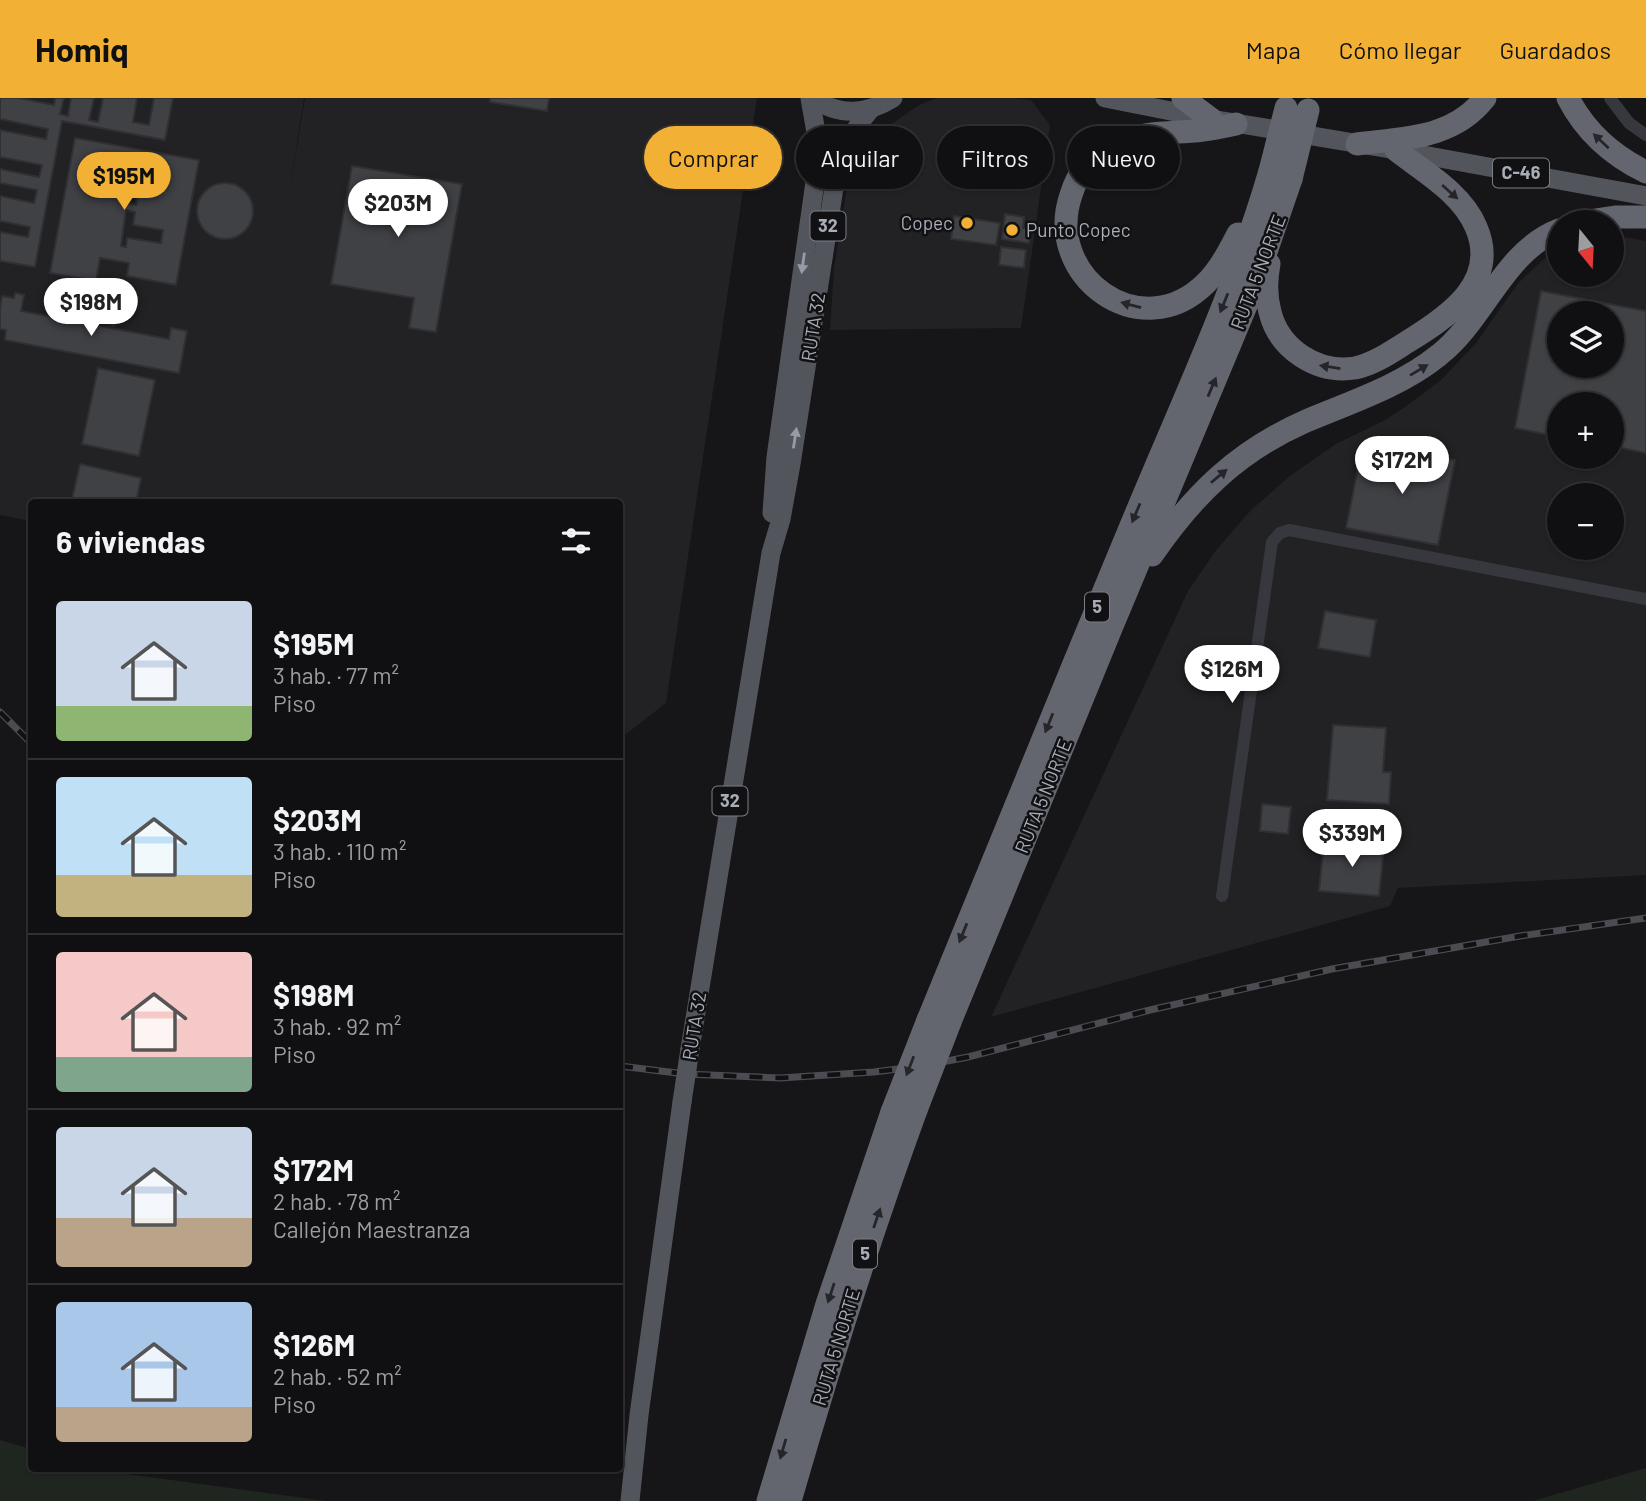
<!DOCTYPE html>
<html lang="es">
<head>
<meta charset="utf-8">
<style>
	body { margin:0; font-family:Barlow,sans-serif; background:#1e1e20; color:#f1f3f6; height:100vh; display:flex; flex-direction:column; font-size:26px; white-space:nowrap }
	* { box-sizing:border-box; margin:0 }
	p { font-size:23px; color:#9c9d9f }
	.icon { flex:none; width:38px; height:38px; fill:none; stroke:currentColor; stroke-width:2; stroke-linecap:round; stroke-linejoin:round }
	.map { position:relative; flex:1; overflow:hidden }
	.drawer { position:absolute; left:28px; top:401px; width:595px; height:973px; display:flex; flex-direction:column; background:#101012; border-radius:7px; box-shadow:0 2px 5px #0004,0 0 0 2px #303032 }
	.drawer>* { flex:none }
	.banner { position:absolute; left:644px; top:28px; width:665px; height:63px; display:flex; gap:14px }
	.needle { width:46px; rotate:162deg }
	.buttons { position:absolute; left:1547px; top:112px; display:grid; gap:14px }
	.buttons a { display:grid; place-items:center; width:77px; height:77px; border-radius:50%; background:#101012; box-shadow:0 2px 5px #0004,0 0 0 2px #303032; font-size:35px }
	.price { position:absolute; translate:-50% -60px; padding:0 16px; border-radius:24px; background:#fff; color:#222; font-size:23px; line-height:46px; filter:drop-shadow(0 2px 4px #0008) }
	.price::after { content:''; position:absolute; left:50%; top:42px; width:21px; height:16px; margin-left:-10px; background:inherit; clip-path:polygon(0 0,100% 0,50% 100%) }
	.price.current { background:#f2b134; color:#111 }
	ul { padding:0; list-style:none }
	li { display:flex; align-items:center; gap:21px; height:175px; padding:0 28px }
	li+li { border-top:2px solid #303032 }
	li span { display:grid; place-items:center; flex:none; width:196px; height:140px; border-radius:7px; color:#555 }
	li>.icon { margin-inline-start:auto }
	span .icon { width:84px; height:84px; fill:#fffc; stroke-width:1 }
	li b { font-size:30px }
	h2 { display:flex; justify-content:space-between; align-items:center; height:84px; padding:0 28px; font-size:30px }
	.pill { padding:0 24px; border-radius:32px; background:#101012; box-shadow:0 2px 5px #0004,0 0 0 2px #303032; font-size:24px; line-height:63px }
	.pill.current { background:#f2b134; color:#111 }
	header { display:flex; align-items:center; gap:42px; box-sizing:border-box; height:98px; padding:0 35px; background:#f2b134; color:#111 }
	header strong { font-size:33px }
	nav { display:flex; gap:38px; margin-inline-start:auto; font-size:24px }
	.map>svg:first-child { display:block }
	.built { fill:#222225; fill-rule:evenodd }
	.green { fill:#1e261f }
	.building { fill:#404145; stroke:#303034; stroke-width:2; fill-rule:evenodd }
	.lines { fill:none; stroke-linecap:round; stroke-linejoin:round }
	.street { stroke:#37383d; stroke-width:12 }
	.primary { stroke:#53555c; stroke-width:19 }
	.highway { stroke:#63666e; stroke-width:23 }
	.rail-casing { stroke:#4a4c52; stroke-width:7 }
	.rail { stroke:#111113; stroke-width:4.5; stroke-dasharray:13; stroke-linecap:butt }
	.primary-bridge { stroke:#53555c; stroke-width:19 }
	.highway-bridge { stroke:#63666e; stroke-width:23 }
	.oneway { fill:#26262a }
	.oneway2 { fill:#979ba6 }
	.poi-dot { fill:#f2b134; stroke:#111113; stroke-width:2.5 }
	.labels { text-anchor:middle; stroke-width:5; stroke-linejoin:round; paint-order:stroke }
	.shield { fill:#111113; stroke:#7b7e86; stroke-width:2 }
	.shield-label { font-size:18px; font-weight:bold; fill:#a8adb8 }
	.poi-label { font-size:19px; fill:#a8adb8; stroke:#111113; text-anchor:end }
	.street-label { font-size:19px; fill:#a8adb8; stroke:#111113 }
</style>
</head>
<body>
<header>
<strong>Homiq</strong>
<nav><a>Mapa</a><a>Cómo llegar</a><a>Guardados</a></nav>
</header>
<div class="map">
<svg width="1646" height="1403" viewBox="0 0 1646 1403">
	<rect width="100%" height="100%" fill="#161618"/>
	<g class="built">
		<polygon points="0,0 304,0 288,101 305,0 757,0 666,605 626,636 620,635 620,404 32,404 31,423 0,417"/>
		<polygon points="937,0 1013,0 1031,2 1050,27 1021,230 830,232 834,170 849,76 859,53 867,43 919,7"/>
		<path d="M1612 137 1646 143V777L1398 790 1390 808 991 919 1188 493 1217 451 1251 412 1291 377 1336 346 1385 322 1405 309 1441 282 1476 245 1518 185 1543 162 1559 152V177H1612ZM1559 215H1612V268H1559ZM1559 306H1612V359H1559ZM1559 397H1612V450H1559Z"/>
	</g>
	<g class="green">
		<polygon points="0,1342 31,1351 32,1370 102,1370 120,1375 326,1403 0,1403"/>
		<polygon points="1646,1370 1646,1403 1533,1403"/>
	</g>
	<g class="building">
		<polygon points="0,0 19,0 54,7 55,0 64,0 60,16 68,18 71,0 94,0 89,22 98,24 103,0 137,0 133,24 149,27 154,0 173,0 165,42 62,23 35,169 0,163 0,134 28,139 30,129 0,123 0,98 34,105 37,92 0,85 0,71 39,79 42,67 0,59 0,32 46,41 48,31 0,21"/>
		<polygon points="490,0 549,0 547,13 490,4"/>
		<polygon points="985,28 1011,33 1007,56 980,51"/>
		<path d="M75 40 199 62 176 187 127 178 129 165 100 160 96 183 50 175ZM137 66 143 67 136 107 121 104 123 92 132 94ZM126 112 135 114 133 127 163 132 161 145 127 140 126 149 121 148Z"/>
		<polygon points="352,68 462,86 436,234 409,230 414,200 331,186"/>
		<circle cx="225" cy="113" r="28"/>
		<polygon points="1005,116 1024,119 1023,130 1031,131 1029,145 1002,141"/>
		<polygon points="954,118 1000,125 996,147 951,141"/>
		<polygon points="1001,149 1026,152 1024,170 999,167"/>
		<path d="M1541 193 1646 213V355L1612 348V306H1559V339L1515 330ZM1559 215H1612V268H1559Z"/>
		<polygon points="15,195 24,197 21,213 169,241 171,230 187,233 179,275 5,242 6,232 0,231 0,210 2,198 14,200"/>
		<polygon points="84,197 120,204 115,228 79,220"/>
		<polygon points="98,270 155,282 139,358 82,346"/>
		<polygon points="1380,348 1455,362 1438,447 1346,430 1359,365 1376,368"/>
		<polygon points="80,366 141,380 136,404 87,404 72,401"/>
		<polygon points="1325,513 1376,522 1370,559 1318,550"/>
		<polygon points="1333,627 1386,630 1383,674 1391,674 1389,706 1327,702"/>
		<polygon points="1262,706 1291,709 1288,736 1260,733"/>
		<polygon points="1324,744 1384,749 1379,798 1319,793"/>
	</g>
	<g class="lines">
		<g class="street">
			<polyline points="1610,0 1629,25 1646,37"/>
			<polyline points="1222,798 1272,444 1280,435 1289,432 1646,501"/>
		</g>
		<g class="primary">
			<path d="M814 0C838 19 868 16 893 0"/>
			<polyline points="1105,0 1211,21 1396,52 1646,98"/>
			<polyline points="772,415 776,359 816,77 817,40 810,0"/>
			<path d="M690 951 771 455 781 421 791 366 836 77C843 52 853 31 871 11"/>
			<polyline points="630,1403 639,1317 682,1004"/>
		</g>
		<g class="highway">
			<polyline points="1183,0 1211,21"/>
			<path d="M1568 0C1585 33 1613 58 1646 74"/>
			<path d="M1236 26C1222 29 1208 32 1194 33 1168 35 1139 34 1115 46 1093 56 1078 74 1071 97 1043 178 1141 250 1206 185 1220 171 1229 153 1238 136"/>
			<path d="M1357 46C1405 40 1453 41 1485 0"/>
			<polyline points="1582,124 1615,119 1646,119"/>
			<path d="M1269 166C1266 181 1266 199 1270 214 1279 251 1317 276 1355 270 1374 266 1391 254 1407 244 1448 219 1500 184 1476 129 1462 95 1424 74 1396 52"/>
			<path d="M1152 457C1194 396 1238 353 1306 323 1351 304 1401 288 1439 257 1484 222 1504 153 1559 132"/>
			<path d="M928 922C996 755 1064 589 1133 423 1181 307 1235 193 1270 73"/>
			<polyline points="950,924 1110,533 1235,234 1255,186 1291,81"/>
			<polyline points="768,1403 827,1206 892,1014"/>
			<path d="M790 1403C828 1271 869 1141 916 1012"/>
		</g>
		<g class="rail-casing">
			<g id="rail">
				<polyline points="0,614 32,646"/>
				<polyline points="620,968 685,976 780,980 874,974 921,968 968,959 1150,912 1332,871 1520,838 1646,820"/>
			</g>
		</g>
		<use href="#rail" class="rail"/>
		<polyline class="primary-bridge" points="682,1004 690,951"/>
		<g class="highway-bridge">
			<polyline points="1270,73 1286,10"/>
			<polyline points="1291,81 1308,12"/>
			<polyline points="916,1012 950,924"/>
			<polyline points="892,1014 928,922"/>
		</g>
	</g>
	<defs><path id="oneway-solid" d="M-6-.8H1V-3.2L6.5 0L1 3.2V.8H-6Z" transform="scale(1.75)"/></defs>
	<g class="oneway">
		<use href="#oneway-solid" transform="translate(1601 43) rotate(-137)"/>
		<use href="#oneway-solid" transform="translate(1450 94) rotate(42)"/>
		<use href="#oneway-solid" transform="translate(1224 205) rotate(112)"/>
		<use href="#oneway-solid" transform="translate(1131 207) rotate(-165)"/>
		<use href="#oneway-solid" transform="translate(1330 269) rotate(-171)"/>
		<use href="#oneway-solid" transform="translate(1419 272) rotate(-31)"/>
		<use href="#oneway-solid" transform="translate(1212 289) rotate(-67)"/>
		<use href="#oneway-solid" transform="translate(1219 378) rotate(-40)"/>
		<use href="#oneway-solid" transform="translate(1136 415) rotate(113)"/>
		<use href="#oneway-solid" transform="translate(1049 625) rotate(112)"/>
		<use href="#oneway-solid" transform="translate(963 835) rotate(112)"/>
		<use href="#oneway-solid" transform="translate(910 968) rotate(111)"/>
		<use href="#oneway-solid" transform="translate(877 1120) rotate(-71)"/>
		<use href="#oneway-solid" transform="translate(831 1195) rotate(108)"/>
		<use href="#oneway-solid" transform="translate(783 1351) rotate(106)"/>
	</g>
	<g class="oneway2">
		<use href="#oneway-solid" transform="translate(803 165) rotate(98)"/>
		<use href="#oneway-solid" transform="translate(795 340) rotate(-81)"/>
	</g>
	<g class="poi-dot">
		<circle cx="967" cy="125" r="7"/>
		<circle cx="1012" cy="132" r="7"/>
	</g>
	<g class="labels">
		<g class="shield">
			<rect x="1493" y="60.5" width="56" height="29" rx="5"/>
			<rect x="810.5" y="113.5" width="35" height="29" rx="5"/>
			<rect x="1085" y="494.5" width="24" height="29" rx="5"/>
			<rect x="712.5" y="688.5" width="35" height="29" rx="5"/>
			<rect x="853" y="1141.5" width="24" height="29" rx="5"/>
		</g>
		<g class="shield-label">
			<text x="1521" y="81">C-46</text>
			<text x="828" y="134">32</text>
			<text x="1097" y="515">5</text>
			<text x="730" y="709">32</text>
			<text x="865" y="1162">5</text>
		</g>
		<g class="poi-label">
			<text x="953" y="132">Copec</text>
			<text x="1026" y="139" text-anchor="start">Punto Copec</text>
		</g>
		<g class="street-label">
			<text transform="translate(1258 174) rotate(-69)" y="7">RUTA 5 NORTE</text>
			<text transform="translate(813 229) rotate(-81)" y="7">RUTA 32</text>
			<text transform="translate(1043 698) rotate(-68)" y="7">RUTA 5 NORTE</text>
			<text transform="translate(694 928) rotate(-81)" y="7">RUTA 32</text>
			<text transform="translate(836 1249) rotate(-73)" y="7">RUTA 5 NORTE</text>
		</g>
	</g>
</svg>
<div class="buttons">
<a><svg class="needle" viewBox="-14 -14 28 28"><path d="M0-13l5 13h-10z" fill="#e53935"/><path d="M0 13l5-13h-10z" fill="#9c9d9f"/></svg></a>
<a><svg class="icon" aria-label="layers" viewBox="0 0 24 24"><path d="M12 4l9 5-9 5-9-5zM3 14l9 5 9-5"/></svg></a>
<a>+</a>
<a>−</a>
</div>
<b class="price current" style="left:124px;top:114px">$195M</b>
<b class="price" style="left:398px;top:141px">$203M</b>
<b class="price" style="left:91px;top:240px">$198M</b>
<b class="price" style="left:1402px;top:398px">$172M</b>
<b class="price" style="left:1232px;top:607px">$126M</b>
<b class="price" style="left:1352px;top:771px">$339M</b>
<div class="banner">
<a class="pill current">Comprar</a>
<a class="pill">Alquilar</a>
<a class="pill">Filtros</a>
<a class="pill">Nuevo</a>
</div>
<section class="drawer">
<h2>6 viviendas<svg class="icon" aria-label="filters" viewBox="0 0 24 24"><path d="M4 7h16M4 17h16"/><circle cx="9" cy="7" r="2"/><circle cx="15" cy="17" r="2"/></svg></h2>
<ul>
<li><span style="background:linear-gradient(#c9d6e8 75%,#8fb573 0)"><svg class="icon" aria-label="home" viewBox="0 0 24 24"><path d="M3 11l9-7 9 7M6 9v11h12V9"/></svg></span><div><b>$195M</b><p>3 hab. · 77 m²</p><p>Piso</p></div></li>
<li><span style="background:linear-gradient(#bfe0f5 70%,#c2b280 0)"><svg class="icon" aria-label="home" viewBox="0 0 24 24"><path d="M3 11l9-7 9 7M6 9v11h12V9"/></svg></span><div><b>$203M</b><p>3 hab. · 110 m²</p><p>Piso</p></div></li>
<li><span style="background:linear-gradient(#f6c9c9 75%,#7fa58c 0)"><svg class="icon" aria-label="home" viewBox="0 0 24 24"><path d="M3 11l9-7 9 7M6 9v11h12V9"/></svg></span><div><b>$198M</b><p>3 hab. · 92 m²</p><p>Piso</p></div></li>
<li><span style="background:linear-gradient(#c9d6e8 65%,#b9a48a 0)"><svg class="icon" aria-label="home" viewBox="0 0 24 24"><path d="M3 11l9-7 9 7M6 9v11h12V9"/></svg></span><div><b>$172M</b><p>2 hab. · 78 m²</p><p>Callejón Maestranza</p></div></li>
<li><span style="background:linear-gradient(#a9c7e8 75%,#b9a48a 0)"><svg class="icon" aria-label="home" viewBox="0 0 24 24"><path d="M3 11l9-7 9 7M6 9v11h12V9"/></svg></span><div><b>$126M</b><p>2 hab. · 52 m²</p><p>Piso</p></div></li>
</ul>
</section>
</div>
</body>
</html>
